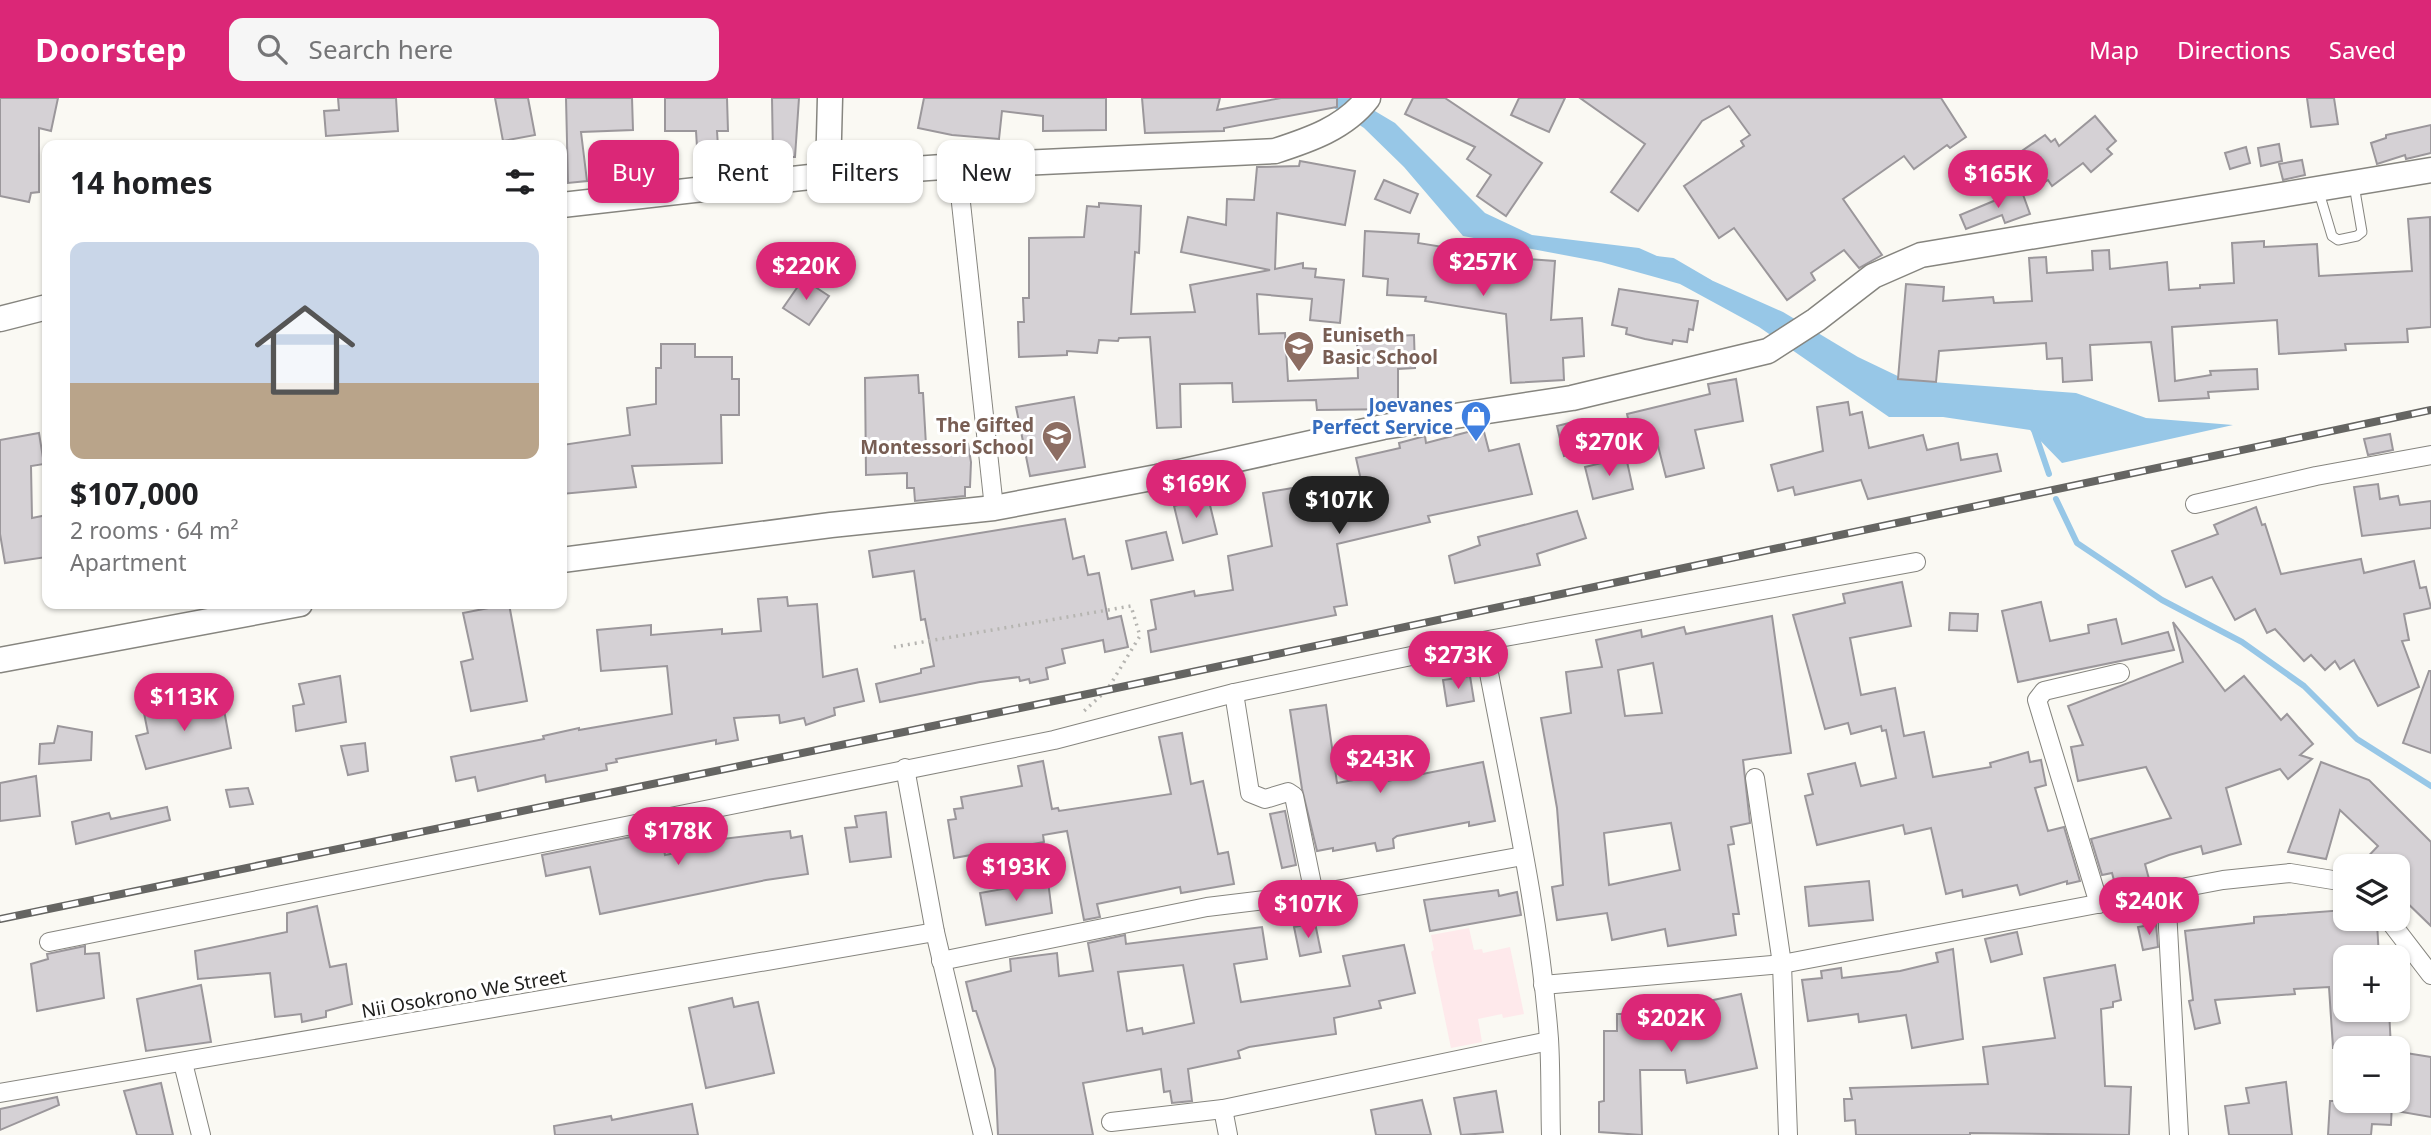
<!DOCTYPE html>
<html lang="en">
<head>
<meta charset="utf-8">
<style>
	body { margin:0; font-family:"Noto Sans",sans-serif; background:#f6f6f6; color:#202124; height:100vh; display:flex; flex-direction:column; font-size:26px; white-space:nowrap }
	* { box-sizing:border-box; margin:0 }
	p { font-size:23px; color:#757577 }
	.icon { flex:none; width:38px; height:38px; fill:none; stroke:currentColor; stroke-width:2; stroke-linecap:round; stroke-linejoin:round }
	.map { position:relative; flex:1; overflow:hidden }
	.sheet { position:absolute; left:42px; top:42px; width:525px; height:469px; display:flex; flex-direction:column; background:#fff; border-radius:14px; box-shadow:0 2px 5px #0004 }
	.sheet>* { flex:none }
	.guide { position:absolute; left:588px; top:42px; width:665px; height:63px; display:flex; gap:14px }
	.tools { position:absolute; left:2333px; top:756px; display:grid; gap:14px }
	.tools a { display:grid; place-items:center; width:77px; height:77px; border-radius:14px; background:#fff; box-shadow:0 2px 5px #0004; font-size:35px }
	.price { position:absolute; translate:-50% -60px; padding:0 16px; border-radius:24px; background:#db2777; color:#fff; font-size:23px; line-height:46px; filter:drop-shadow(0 2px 4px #0008) }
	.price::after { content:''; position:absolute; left:50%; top:42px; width:21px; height:16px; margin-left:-10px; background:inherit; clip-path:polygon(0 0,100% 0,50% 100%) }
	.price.on { background:#222; color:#fff }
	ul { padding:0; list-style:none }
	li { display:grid; align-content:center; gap:14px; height:371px; padding:0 28px }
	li+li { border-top:2px solid #e0e0e0 }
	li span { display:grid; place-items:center; height:217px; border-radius:14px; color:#555 }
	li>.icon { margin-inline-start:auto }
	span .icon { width:126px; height:126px; fill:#fffc; stroke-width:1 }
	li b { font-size:30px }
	h2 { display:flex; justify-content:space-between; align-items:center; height:84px; padding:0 28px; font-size:30px }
	.pill { padding:0 24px; border-radius:14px; background:#fff; box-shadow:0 2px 5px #0004; font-size:24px; line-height:63px }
	.pill.on { background:#db2777; color:#fff }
	header { display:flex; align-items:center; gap:42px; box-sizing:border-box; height:98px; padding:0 35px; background:#db2777; color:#fff }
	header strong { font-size:33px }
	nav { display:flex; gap:38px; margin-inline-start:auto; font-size:24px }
	.search { width:490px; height:63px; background:#f6f6f6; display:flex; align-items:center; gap:18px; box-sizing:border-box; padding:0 24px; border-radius:14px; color:#757577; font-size:26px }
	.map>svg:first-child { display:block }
	.commercial { fill:#fee9eb }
	.water { fill:#97c7e7 }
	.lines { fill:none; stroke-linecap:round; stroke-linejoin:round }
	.stream { stroke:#97c7e7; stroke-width:6 }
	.building { fill:#d5d1d5; stroke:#9b979b; stroke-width:2; fill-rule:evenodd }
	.lane-casing { stroke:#86857f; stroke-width:11 }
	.street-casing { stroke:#86857f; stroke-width:20 }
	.secondary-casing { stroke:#86857f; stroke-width:27 }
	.path { stroke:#b6b5b1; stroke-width:3.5; stroke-dasharray:2 5; stroke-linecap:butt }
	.lane { stroke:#fff; stroke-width:9 }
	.street { stroke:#fff; stroke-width:18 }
	.secondary { stroke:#fff; stroke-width:24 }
	.rail-casing { stroke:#656562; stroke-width:8 }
	.rail { stroke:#fff; stroke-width:5; stroke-dasharray:16; stroke-linecap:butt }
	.labels { text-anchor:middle; stroke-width:6; stroke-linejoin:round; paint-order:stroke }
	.education-label { font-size:19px; font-weight:bold; fill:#785e54; stroke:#fff; text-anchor:start }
	.shop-label { font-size:19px; font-weight:bold; fill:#366cbe; stroke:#fff; text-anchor:end }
	.street-label { font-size:19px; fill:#1d1d1b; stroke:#fff }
</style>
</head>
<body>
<header>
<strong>Doorstep</strong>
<div class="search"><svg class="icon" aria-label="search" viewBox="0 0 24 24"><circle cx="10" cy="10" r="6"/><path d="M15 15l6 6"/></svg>Search here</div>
<nav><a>Map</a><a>Directions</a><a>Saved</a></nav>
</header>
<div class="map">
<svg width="2431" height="1037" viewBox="0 0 2431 1037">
	<rect width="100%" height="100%" fill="#faf9f3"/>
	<polygon class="commercial" points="1469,830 1474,852 1482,851 1483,855 1510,849 1524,916 1503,920 1502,916 1478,921 1482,944 1451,950 1431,854 1434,852 1431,837"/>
	<polygon class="water" points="1319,0 1353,0 1395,25 1485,115 1532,137 1639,150 1783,214 1858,259 1906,282 2076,295 2146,320 2233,327 2062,365 2030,332 1943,319 1889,319 1759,229 1680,186 1601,164 1463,138 1404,69 1364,30"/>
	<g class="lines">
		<g class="stream">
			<polyline points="1656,161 1673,163 1709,184"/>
			<polyline points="2034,332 2049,376"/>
			<polyline points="2056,401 2077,445 2162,502 2242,544 2304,588 2357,641 2431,688"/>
		</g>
	</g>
	<g class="building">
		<polygon points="0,0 58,0 51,33 39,30 39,94 31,95 29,104 0,98"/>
		<polygon points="338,0 396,0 398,33 326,38 324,13 339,12"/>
		<polygon points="495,0 528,0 535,37 503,43"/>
		<polygon points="566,0 632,0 633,32 581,34 587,83 568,85"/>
		<polygon points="665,0 727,0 728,33 717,33 719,64 698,65 696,33 665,33"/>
		<polygon points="772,0 799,0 795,59 773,59"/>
		<polygon points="924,0 1106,0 1106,32 1043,33 1043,18 1002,13 999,41 952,37 918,30"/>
		<polygon points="1142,0 1220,0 1217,12 1281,0 1337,0 1337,9 1224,30 1224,33 1145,35"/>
		<polygon points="1413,0 1445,0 1542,65 1506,118 1477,98 1491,77 1467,61 1475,49 1405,16"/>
		<polygon points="1519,0 1565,0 1549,34 1511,17"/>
		<polygon points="1580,0 1941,0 1966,39 1950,50 1947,47 1914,71 1904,58 1843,101 1882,157 1859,170 1844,152 1811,175 1815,182 1787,202 1734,130 1719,140 1684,88 1744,48 1741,43 1750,37 1729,8 1702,23 1638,113 1611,94 1645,46"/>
		<polygon points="2307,0 2334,0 2338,26 2311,29"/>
		<polygon points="2095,18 2116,43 2107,51 2112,56 2091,74 2083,65 2052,88 2048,82 2037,89 2016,57 2045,37 2051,44 2055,41 2059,48"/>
		<polygon points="2431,27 2431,55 2406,61 2405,57 2377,66 2371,45 2386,40 2386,37"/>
		<polygon points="2279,46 2282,63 2261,68 2258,50"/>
		<polygon points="2246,49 2250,65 2230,71 2225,55"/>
		<polygon points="2302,62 2305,77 2283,82 2279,66"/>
		<polygon points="1300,63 1355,73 1345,127 1277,115 1275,171 1303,165 1303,170 1316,171 1315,179 1344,182 1340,225 1310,222 1312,201 1257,196 1259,236 1285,235 1288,283 1358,280 1357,240 1414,237 1415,270 1398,271 1398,311 1317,312 1316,302 1233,304 1232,285 1180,286 1181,329 1157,330 1150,239 1119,240 1118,243 1099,242 1097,255 1067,253 1067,257 1019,259 1018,224 1024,224 1023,200 1029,200 1029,140 1084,139 1087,108 1099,109 1099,105 1141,108 1139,155 1135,154 1131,216 1195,214 1190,187 1270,172 1181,154 1188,119 1226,127 1227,101 1254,102 1257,69 1299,68"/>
		<polygon points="1384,82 1418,96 1410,115 1375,101"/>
		<polygon points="2021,91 2030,116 2005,125 2002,117 1966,131 1960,117 1996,102 1996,99"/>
		<polygon points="2430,119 2431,229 2407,231 2408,244 2345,246 2346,252 2279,256 2277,222 2172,229 2175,283 2211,277 2210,273 2257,271 2258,291 2208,294 2209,300 2159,303 2151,244 2090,247 2092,282 2063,284 2062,260 2047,261 2046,245 1939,253 1936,284 1898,281 1906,186 1944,189 1943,203 1993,199 1994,205 2032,203 2029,160 2046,159 2047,175 2093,172 2092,153 2109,152 2110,171 2167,164 2169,192 2200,190 2200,187 2234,185 2232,145 2264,143 2264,149 2317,146 2319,178 2412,173 2408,121"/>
		<polygon points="1365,133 1419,136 1418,145 1474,154 1472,168 1514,174 1515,160 1555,163 1551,222 1582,220 1584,258 1563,260 1564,282 1511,285 1506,216 1425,203 1426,199 1387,197 1388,181 1363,178"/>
		<polygon points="803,181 829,198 809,227 783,210"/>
		<polygon points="1619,191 1698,203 1693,232 1689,231 1687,244 1673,242 1672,246 1645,241 1626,236 1627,230 1612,227"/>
		<polygon points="661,246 695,246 695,259 732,259 732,281 739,281 739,317 721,317 722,365 632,368 636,389 562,396 562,347 630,337 627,310 656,306 656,270 661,270"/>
		<polygon points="918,277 919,295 923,295 926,347 946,347 947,350 968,346 971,364 970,389 965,389 965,398 915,403 914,390 907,390 907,375 866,377 865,280"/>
		<polygon points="1736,281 1743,323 1695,332 1704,370 1666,379 1655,336 1633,342 1627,316 1710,296 1708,286"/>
		<polygon points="1074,299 1085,369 1030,378 1016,309"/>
		<polygon points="1848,304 1850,317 1862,314 1869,350 1923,337 1927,352 1958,345 1961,362 1997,356 2001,373 1868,401 1861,382 1795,397 1793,389 1778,393 1771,367 1823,353 1817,309"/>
		<polygon points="1581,322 1588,352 1564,358 1557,328"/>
		<polygon points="1483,330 1489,353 1519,346 1532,396 1428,418 1430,424 1337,446 1347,507 1334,509 1336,517 1151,554 1148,533 1156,531 1151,502 1194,493 1195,498 1233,492 1228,458 1272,448 1263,395 1323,385 1327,408 1365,400 1356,360 1400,350 1399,345 1425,338 1426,345"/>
		<polygon points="39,335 44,366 31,368 32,420 47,417 47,459 5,465 0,436 0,342"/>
		<polygon points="2390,336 2393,352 2368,357 2364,341"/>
		<polygon points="1626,359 1633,391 1593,401 1585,369"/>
		<polygon points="2378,386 2380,401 2398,398 2400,407 2431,403 2431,430 2362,438 2354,389"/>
		<polygon points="1208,399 1217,436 1183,445 1174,408"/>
		<polygon points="2256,409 2262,427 2265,426 2281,476 2361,461 2364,475 2414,463 2420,490 2426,489 2431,510 2404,516 2409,542 2402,543 2419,589 2378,608 2354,562 2340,571 2335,563 2325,572 2311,557 2304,563 2275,531 2267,535 2255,511 2235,522 2212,479 2186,489 2172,453 2218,436 2214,427"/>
		<polygon points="1577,413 1586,440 1537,456 1540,467 1455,485 1449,458 1480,447 1478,439"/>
		<polygon points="1065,421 1073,461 1084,458 1088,477 1099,475 1108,521 1121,518 1128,549 1105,554 1103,542 1062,551 1065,565 1046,570 1048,581 1030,585 1029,581 1020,583 1019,579 980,584 880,604 876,586 921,575 921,571 934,568 925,521 921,522 914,473 873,479 869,453"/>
		<polygon points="1166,434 1173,462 1132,471 1126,443"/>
		<polygon points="1902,484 1911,528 1850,540 1861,597 1895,590 1904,638 1924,634 1933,679 1991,669 1990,665 2028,654 2030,664 2041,662 2046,687 2035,690 2048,733 2064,729 2080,783 2067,786 2067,783 2020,797 2017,787 1963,799 1962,792 1946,796 1931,730 1905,736 1903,727 1817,747 1805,698 1813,696 1808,676 1855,665 1861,688 1896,680 1886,632 1882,633 1881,628 1851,636 1848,625 1825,631 1793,517 1845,505 1843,496"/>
		<polygon points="787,499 788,508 817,506 823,579 857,571 864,603 834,610 835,617 806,627 804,620 780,625 779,617 734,620 738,642 716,646 716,642 616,661 617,664 606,666 607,672 546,684 545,677 478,693 475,679 456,683 451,659 544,641 543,638 579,630 579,632 672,616 667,568 601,573 597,532 651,527 651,537 722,531 722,536 761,533 758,501"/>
		<polygon points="2041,504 2050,543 2089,535 2088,527 2116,521 2122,546 2168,534 2174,552 2018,584 2002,513"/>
		<polygon points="509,506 527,603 471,613 461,564 473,561 463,515"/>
		<polygon points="1950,515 1978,516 1977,533 1949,532"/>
		<path d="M1772 518 1791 655 1743 662 1750 725 1731 729 1734 746 1728 747 1739 816H1733L1736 837 1668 848 1665 831 1612 842 1607 815 1557 822 1552 789 1563 787 1557 710 1541 620 1571 615 1566 574 1602 569 1596 542 1641 532 1642 539 1684 529 1686 536ZM1653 565 1662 615 1625 618 1618 572ZM1671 725 1680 772 1609 787 1604 735Z"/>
		<polygon points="2173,524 2225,593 2244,578 2281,622 2287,616 2313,646 2300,657 2312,661 2288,681 2280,671 2226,690 2241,746 2203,756 2201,748 2169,757 2145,766 2149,781 2116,790 2112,775 2102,777 2091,741 2171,720 2146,669 2078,683 2071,649 2083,647 2068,608 2183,564"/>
		<polygon points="2429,573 2431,573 2431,655 2403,645"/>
		<polygon points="340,578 346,624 296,633 293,608 304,606 299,586"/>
		<polygon points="1470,578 1474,603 1447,608 1443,582"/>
		<polygon points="222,601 231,650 146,671 136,638 148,635 144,615"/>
		<polygon points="1326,607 1337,685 1386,676 1387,683 1483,664 1495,723 1469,728 1469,724 1397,738 1393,741 1394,750 1377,753 1375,745 1333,753 1333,750 1317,753 1302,691 1290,612"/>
		<polygon points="58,628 92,634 91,662 39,666 40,646 54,645"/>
		<polygon points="1182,635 1191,686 1203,683 1218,756 1228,754 1234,786 1181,795 1180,789 1097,806 1100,819 1084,822 1067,733 1043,737 1044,744 954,760 948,722 956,721 954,711 963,710 961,699 1022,688 1018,668 1043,663 1052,711 1058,710 1059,713 1171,696 1159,639"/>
		<polygon points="365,645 368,673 348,677 341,648"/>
		<polygon points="2321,664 2369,682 2431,744 2431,828 2398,796 2398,768 2359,768 2378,748 2340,712 2326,761 2288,754"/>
		<polygon points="36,678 40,718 0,723 0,685"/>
		<polygon points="248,690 253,706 230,709 226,692"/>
		<polygon points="167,709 170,722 76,746 72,724 109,715 111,721"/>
		<polygon points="1285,713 1296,767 1282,770 1270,716"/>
		<polygon points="886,714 891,759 850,764 845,730 857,729 855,718"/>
		<polygon points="660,733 665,757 706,749 705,743 790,733 791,740 802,738 808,776 766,782 600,816 590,769 546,778 542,757"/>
		<polygon points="1048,783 1052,815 986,827 980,795"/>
		<polygon points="1869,783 1873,822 1809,828 1805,789"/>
		<polygon points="1498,792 1499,798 1517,794 1521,817 1430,833 1424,802"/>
		<polygon points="317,808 330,869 346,866 352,906 326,913 326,919 302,924 301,916 275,919 270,875 198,881 195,853 287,834 287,815"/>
		<polygon points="2345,812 2345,821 2361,821 2362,825 2377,825 2379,859 2345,859 2345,912 2389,912 2391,950 2333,950 2329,889 2294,891 2295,896 2215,902 2220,925 2195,931 2189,903 2193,902 2185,833 2254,825 2254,819"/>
		<polygon points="1315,825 1321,854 1300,858 1294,829"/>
		<polygon points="2156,826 2158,849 2143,852 2138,829"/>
		<path d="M1262 829 1267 861 1234 866 1241 904 1350 888 1343 858 1404 847 1415 895 1379 903 1381 910 1334 920 1336 936 1249 949 1238 953 1240 960 1188 971 1192 1003 1172 1005 1170 993 1164 994 1161 971 1083 985 1093 1037H998L995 971 976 913H973L966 884 1011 873 1010 861 1057 855 1059 878 1093 873 1088 845 1125 837 1126 846ZM1183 867 1194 925 1143 936 1142 930 1127 933 1118 874Z"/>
		<polygon points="2017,834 2022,856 1991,864 1985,841"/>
		<polygon points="85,848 85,856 99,855 104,900 37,913 31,866 48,861 47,856"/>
		<polygon points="1953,851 1963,941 1912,950 1906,917 1859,924 1858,916 1808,923 1802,882 1822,880 1821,873 1841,870 1842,880 1900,873 1938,864 1936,855"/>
		<polygon points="2115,867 2121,902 2113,904 2113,909 2101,911 2105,988 2131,989 2129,1037 1970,1035 1970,1037 1856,1037 1855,1022 1845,1023 1844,1001 1852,1001 1850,990 1988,986 1983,949 2055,940 2044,880"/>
		<polygon points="201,887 211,944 146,953 137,901"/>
		<polygon points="1741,896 1757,970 1687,985 1685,972 1640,972 1642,1037 1599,1034 1599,1004 1604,1003 1604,933 1617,933 1617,916 1673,916 1672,911"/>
		<polygon points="732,900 734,909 758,904 774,975 706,990 689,910"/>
		<polygon points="2406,955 2431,959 2431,1019 2396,1013"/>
		<polygon points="2286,984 2292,1037 2229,1037 2225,1008 2249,1005 2246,990"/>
		<polygon points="161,985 173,1037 137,1037 124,993"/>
		<polygon points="1496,993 1503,1034 1461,1037 1454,1000"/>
		<polygon points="57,999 59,1007 0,1032 0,1011"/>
		<polygon points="1422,1002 1431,1037 1376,1037 1371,1012"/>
		<polygon points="2330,1003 2392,1003 2391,1027 2372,1026 2371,1037 2328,1037"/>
		<polygon points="692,1006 698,1037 555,1037 554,1028 611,1018 612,1022"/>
	</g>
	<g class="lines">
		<g class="lane-casing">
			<polyline id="lane" points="2318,91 2332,138 2338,142 2357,138 2362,134 2354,87"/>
		</g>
		<g class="street-casing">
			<g id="street">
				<polyline points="957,68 994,410"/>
				<polyline points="2195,406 2316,378 2431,357"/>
				<path d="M1483 543C1507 675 1539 808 1549 941 1551 973 1550 1005 1551 1037"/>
				<polyline points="1234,595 1250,695 1265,701 1288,694 1294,698 1314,796"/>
				<polyline points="905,670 935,834 983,1037"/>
				<polyline points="1755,680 1782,866 1788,1037"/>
				<polyline points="2166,792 2179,1037"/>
				<polyline points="2099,806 2037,602 2044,593 2120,575"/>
				<polyline points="2388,821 2431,877"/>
				<polyline points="49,844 1054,642 1234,595 1483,543 1916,464"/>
				<polyline points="941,863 1207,809 1314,796 1523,758"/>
				<polyline points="1543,887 1782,866 2223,782 2290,775 2339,783 2345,788"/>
				<polyline points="183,965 201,1037"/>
				<polyline points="0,995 935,834"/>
				<polyline points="1223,1011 1228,1037"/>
				<polyline points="1111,1024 1223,1011 1549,943"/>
			</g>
		</g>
		<g class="secondary-casing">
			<g id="secondary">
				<polyline points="828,77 830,0"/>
				<path d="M562 107 828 77 957 68 1275 53C1309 42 1345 30 1368 0"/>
				<polyline points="0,221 47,209"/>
				<polyline points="562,462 831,427 994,410 1157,379 1383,329 1572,300 1768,253 1816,222 1873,178 1921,157 2431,72"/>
				<polyline points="0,562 300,506"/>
			</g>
		</g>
		<polyline class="path" points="894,549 1131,508 1140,538 1107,592 1083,614"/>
		<use href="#lane" class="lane"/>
		<use href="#street" class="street"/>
		<use href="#secondary" class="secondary"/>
		<g class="rail-casing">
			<polyline id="rail" points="0,821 1107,592 2431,312"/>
		</g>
		<use href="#rail" class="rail"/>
	</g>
	<defs>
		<g id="school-pin" transform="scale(1.575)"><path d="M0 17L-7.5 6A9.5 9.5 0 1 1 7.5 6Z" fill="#8d6e63" stroke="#fff"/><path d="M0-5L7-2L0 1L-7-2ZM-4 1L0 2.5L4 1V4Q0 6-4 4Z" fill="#fff"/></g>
		<g id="shop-pin" transform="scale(1.575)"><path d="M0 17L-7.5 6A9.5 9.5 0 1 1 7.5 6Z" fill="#3f7fe0" stroke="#fff"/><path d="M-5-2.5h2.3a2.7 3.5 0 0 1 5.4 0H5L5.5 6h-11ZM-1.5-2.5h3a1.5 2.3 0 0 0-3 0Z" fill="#fff"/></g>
	</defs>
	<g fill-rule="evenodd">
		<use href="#school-pin" x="1299" y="248"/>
		<use href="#shop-pin" x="1476" y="318"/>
		<use href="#school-pin" x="1057" y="338"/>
	</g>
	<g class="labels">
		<g class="education-label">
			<text x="1322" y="244">Euniseth<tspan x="1322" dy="22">Basic School</tspan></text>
			<text x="1034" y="334" text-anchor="end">The Gifted<tspan x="1034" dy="22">Montessori School</tspan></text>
		</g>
		<g class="shop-label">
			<text x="1453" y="314">Joevanes<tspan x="1453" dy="22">Perfect Service</tspan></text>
		</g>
		<g class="street-label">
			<text transform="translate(464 895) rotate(-10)" y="7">Nii Osokrono We Street</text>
		</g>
	</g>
</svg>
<div class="tools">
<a><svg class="icon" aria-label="layers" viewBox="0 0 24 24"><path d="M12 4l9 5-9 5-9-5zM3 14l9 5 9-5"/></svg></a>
<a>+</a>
<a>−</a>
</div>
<b class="price" style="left:1998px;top:112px">$165K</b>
<b class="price" style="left:1483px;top:200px">$257K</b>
<b class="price" style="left:806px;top:204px">$220K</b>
<b class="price" style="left:1609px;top:380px">$270K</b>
<b class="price" style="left:1196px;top:422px">$169K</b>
<b class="price on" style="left:1339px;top:438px">$107K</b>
<b class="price" style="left:1458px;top:593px">$273K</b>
<b class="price" style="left:184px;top:635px">$113K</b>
<b class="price" style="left:1380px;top:697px">$243K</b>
<b class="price" style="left:678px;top:769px">$178K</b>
<b class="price" style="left:1016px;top:805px">$193K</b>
<b class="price" style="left:2149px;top:839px">$240K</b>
<b class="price" style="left:1308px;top:842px">$107K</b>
<b class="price" style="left:1671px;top:956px">$202K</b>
<div class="guide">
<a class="pill on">Buy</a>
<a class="pill">Rent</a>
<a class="pill">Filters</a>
<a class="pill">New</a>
</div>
<section class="sheet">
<h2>14 homes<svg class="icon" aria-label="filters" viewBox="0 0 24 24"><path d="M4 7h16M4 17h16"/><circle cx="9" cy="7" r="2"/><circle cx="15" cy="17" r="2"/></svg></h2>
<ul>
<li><span style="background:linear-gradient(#c9d6e8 65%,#b9a48a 0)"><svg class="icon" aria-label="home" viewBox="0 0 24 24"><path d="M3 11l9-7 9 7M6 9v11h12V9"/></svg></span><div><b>$107,000</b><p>2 rooms · 64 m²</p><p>Apartment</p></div></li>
</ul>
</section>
</div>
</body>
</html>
